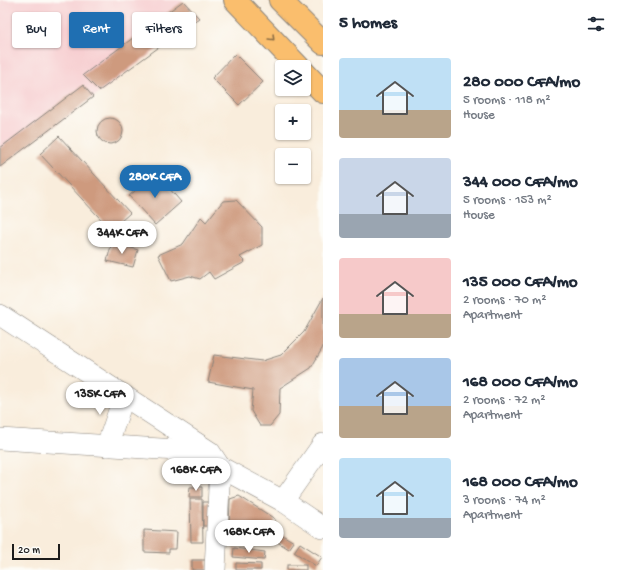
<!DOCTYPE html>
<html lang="en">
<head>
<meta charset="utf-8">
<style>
	body { margin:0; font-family:"Gochi Hand",sans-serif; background:#f6f6f7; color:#1f2937; height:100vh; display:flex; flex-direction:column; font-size:15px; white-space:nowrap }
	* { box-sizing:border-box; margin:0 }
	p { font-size:13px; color:#747a83 }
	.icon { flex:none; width:22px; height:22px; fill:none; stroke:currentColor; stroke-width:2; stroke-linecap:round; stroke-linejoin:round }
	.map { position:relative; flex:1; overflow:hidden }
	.side { display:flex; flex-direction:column; background:#fff; width:300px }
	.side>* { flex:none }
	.top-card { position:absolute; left:12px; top:12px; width:251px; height:36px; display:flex; gap:8px }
	.tools { position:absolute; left:275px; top:60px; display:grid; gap:8px }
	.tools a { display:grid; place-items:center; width:36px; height:36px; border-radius:4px; background:#fff; box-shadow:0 1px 3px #0004; font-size:20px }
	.scale { position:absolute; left:12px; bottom:10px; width:48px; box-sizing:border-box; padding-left:4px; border:2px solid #1c1c1c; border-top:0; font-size:11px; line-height:14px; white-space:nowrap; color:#1c1c1c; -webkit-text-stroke:3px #fdfcf7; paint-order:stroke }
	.price { position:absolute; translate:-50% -34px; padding:0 9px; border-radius:14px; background:#fff; color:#222; font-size:13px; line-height:26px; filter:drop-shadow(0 1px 2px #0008) }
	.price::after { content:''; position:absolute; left:50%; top:24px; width:12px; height:9px; margin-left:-6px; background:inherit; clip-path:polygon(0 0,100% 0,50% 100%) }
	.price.active { background:#1f6fb2; color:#fff }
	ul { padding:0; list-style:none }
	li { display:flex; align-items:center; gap:12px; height:100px; padding:0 16px }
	li span { display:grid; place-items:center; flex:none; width:112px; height:80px; border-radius:4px; color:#555 }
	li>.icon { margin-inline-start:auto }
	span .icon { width:48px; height:48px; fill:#fffc; stroke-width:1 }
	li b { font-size:17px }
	h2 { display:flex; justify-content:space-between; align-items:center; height:48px; padding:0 16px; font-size:17px }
	.tag { padding:0 14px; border-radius:4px; background:#fff; box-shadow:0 1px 3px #0004; font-size:14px; line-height:36px }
	.tag.active { background:#1f6fb2; color:#fff }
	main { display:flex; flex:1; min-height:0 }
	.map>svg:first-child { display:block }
	.built { fill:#f7cfd1 }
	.building { fill:#ce9a7e }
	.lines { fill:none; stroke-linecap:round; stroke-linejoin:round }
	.minor-casing { stroke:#8a847c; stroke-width:22 }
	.highway-casing { stroke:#8a847c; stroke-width:24 }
	.minor { stroke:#fff; stroke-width:21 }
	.highway { stroke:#fabe6d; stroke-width:22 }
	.oneway { stroke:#8b6d44 }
</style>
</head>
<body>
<main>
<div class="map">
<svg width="323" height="570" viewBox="0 0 323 570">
	<rect width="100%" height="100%" fill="#fdfcf7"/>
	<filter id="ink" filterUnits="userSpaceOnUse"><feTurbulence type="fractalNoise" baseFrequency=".025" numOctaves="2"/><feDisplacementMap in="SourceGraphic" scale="8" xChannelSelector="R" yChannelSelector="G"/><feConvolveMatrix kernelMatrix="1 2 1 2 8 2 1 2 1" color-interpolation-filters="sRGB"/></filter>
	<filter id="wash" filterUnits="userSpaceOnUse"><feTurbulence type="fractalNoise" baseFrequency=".012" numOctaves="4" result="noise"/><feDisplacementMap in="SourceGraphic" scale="16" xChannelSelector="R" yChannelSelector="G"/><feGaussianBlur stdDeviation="0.9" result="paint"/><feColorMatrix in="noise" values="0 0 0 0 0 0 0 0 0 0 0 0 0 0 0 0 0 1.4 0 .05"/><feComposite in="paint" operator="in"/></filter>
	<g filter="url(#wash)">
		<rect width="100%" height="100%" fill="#f9eddc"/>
		<polygon class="built" points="0,0 182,0 199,18 0,167"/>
		<g id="blocks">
			<g class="building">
				<polygon points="183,1 199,18 99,91 83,75"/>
				<polygon points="235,54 263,82 239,105 212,78"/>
				<polygon points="83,85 93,97 0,167 0,148"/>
				<circle cx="110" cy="131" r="13"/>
				<polygon points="59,136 130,213 111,230 40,154"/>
				<polygon points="156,173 181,202 155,225 129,196"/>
				<polygon points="236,200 262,227 262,245 240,257 245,262 214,279 209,272 200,279 190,276 171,281 158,255 183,244 201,217 206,222 223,201"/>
				<polygon points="112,242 138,250 133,267 107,261"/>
				<polygon points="323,298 323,347 311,368 280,388 279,415 270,426 260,426 251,411 253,390 208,382 214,355 262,361 281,355 304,332"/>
				<polygon points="190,487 202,487 202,497 189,497"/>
				<polygon points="239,496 275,519 274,532 229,529 230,499"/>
				<polygon points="190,499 202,499 203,542 191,542"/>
				<rect x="203" y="502" width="11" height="24"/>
				<polygon points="144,530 177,532 176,549 169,549 169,553 144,552"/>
				<polygon points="279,533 294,542 289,549 274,540"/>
				<polygon points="300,543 322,557 316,566 294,552"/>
				<polygon points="234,548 265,552 264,560 233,557"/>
				<rect x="192" y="560" width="15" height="10"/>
				<polygon points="236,563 261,564 261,570 236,570"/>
				<rect x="287" y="565" width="19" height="5"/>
			</g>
		</g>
	</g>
	<g filter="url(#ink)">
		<use href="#blocks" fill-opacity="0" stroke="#8a847c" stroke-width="1"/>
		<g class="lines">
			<g class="minor-casing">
				<g id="minor">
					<polyline points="0,315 210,452 220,467 283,501 323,528"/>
					<polyline points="0,439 209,452"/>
					<polyline points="107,446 124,396"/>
					<polyline points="283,501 323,444"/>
					<polyline points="215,570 220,467"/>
				</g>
			</g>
			<g class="highway-casing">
				<g id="highway">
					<polyline points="235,0 299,67"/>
					<polyline points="280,0 323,43"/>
					<polyline points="304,72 323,92"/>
				</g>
			</g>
			<use href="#minor" class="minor"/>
			<use href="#highway" class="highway"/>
		</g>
		<defs><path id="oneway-chevron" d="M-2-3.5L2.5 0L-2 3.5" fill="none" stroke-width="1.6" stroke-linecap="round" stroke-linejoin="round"/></defs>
		<use class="oneway" href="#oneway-chevron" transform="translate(272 38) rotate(46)"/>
	</g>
</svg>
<div class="tools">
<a><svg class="icon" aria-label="layers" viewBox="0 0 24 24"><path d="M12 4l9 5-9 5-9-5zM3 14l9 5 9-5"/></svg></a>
<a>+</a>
<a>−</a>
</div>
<div class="scale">20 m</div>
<b class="price active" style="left:155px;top:199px">280K CFA</b>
<b class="price" style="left:122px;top:255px">344K CFA</b>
<b class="price" style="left:100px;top:416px">135K CFA</b>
<b class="price" style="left:196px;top:492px">168K CFA</b>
<b class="price" style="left:249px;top:554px">168K CFA</b>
<div class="top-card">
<a class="tag">Buy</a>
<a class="tag active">Rent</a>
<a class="tag">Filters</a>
</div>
</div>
<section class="side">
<h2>5 homes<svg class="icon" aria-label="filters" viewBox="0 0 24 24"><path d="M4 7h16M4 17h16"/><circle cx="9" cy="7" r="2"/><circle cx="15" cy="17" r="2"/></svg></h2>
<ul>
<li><span style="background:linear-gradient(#bfe0f5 65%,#b9a48a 0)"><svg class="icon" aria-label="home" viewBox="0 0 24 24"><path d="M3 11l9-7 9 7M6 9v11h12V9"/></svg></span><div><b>280 000 CFA/mo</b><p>5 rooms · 118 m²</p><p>House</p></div></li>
<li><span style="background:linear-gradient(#c9d6e8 70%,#9aa5b1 0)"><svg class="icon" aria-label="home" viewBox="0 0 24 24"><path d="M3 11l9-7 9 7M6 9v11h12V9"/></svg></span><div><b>344 000 CFA/mo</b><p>5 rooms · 153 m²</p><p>House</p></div></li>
<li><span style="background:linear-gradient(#f6c9c9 70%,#b9a48a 0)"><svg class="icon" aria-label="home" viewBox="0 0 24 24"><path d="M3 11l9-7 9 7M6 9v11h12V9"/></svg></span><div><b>135 000 CFA/mo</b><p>2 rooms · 70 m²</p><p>Apartment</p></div></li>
<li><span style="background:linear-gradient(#a9c7e8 60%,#b9a48a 0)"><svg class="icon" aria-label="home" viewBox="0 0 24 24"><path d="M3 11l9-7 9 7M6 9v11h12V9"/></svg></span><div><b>168 000 CFA/mo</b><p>2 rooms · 72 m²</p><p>Apartment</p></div></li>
<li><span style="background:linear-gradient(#bfe0f5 75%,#9aa5b1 0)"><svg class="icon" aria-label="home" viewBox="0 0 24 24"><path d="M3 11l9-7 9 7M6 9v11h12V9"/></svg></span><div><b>168 000 CFA/mo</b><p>3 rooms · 74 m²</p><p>Apartment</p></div></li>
</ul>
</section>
</main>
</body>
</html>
